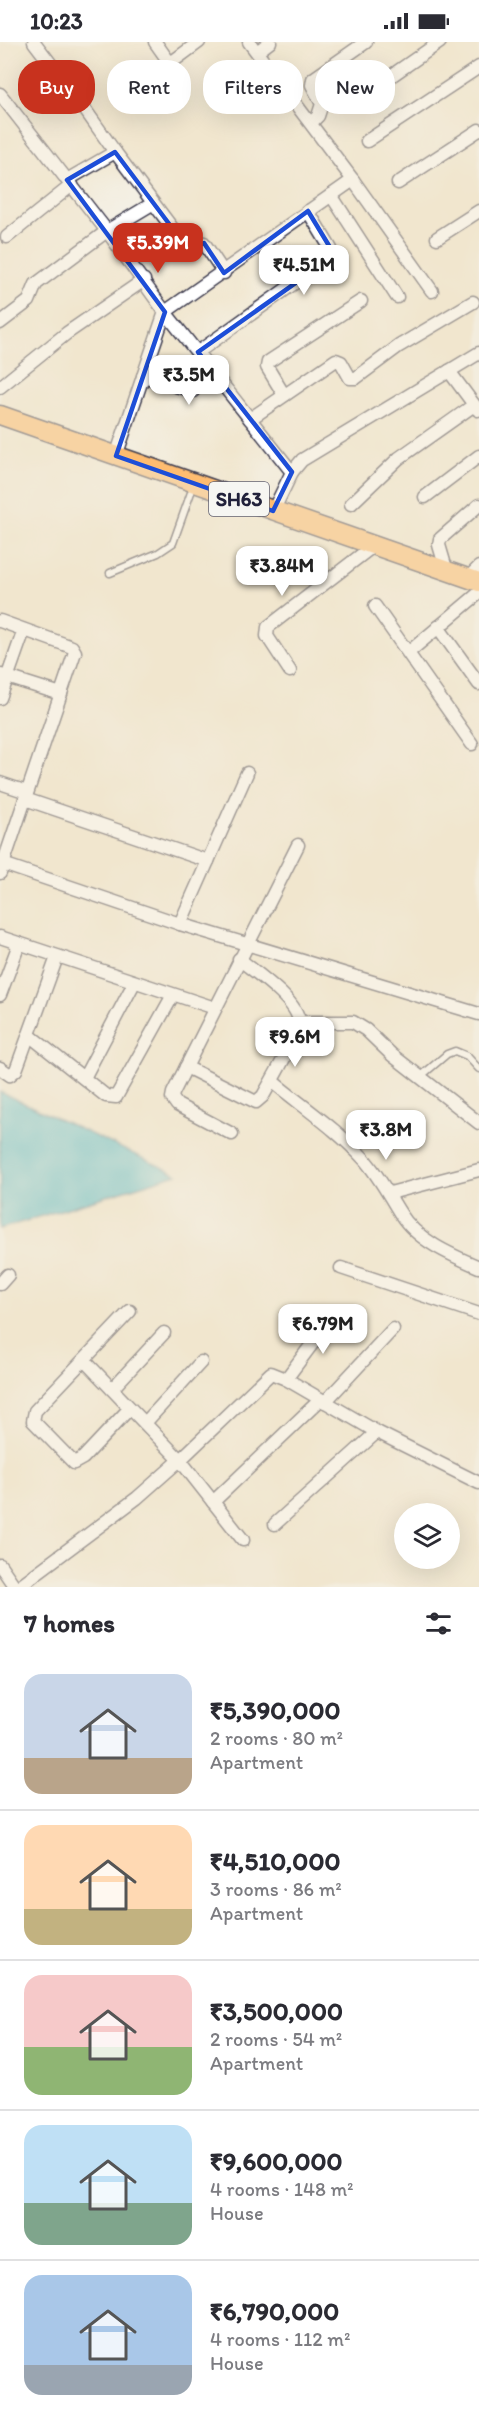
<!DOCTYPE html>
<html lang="en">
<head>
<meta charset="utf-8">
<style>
	body { margin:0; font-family:Itim,sans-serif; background:#f7f7f7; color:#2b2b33; height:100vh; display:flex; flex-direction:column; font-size:22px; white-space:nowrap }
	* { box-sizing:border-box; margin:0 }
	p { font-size:20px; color:#7c7c81 }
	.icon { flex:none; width:33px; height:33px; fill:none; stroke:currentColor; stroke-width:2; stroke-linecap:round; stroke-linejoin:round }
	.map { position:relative; height:1545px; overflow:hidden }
	.sheet { display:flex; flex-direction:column; background:#fff; flex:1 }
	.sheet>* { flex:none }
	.banner { position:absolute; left:18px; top:18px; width:444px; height:54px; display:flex; gap:12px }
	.tools { position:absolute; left:394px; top:1461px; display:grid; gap:12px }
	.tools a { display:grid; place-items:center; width:66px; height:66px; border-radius:50%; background:#fff; box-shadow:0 6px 24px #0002; font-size:30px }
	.price { position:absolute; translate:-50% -51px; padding:0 14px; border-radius:12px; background:#fff; color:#222; font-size:20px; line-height:39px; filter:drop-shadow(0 2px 3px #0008) }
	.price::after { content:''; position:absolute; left:50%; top:36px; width:18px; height:14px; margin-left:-9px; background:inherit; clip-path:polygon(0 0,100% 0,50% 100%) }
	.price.selected { background:#c8321e; color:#fff }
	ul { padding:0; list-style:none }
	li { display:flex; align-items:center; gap:18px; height:150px; padding:0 24px }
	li+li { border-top:2px solid #e1e1e2 }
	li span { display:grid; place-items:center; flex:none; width:168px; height:120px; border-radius:18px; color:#555 }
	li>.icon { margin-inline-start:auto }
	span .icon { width:72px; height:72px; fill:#fffc; stroke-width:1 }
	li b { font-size:26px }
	h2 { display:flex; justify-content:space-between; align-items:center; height:72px; padding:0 24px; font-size:26px }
	.chip { padding:0 21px; border-radius:24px; background:#fff; box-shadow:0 6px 24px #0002; font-size:21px; line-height:54px }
	.chip.selected { background:#c8321e; color:#fff }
	.status { display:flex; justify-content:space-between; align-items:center; height:42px; padding:0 30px; background:#fff; direction:ltr }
	.status svg { height:16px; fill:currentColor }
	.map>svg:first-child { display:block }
	.water { fill:#4eb9ca; stroke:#386e82; stroke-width:1.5 }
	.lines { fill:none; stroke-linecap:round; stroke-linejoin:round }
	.lane-casing { stroke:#413f51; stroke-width:9 }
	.street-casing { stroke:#413f51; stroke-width:15 }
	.primary-casing { stroke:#413f51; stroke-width:21 }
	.lane { stroke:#fff; stroke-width:6 }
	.street { stroke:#fff; stroke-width:12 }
	.primary { stroke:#febc70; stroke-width:18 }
	.marked { fill:none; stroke:#1d4ed8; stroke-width:4.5; stroke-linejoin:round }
	.labels { text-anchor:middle; stroke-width:4.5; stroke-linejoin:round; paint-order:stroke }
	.shield { fill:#f6f6f2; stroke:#626272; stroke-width:1.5 }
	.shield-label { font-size:20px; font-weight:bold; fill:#22223b }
</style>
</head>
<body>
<div class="status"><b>10:23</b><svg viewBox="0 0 49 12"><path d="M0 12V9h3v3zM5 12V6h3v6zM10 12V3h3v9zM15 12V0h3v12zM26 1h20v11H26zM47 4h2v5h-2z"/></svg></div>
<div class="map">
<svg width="479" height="1545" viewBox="0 0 479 1545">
	<rect width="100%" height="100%" fill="#f6f6f2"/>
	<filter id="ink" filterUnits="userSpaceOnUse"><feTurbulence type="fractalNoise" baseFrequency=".0167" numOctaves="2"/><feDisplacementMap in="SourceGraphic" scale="12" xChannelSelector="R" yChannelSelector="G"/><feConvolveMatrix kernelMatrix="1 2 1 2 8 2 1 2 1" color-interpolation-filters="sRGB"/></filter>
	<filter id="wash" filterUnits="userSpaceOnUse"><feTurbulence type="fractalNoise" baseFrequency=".008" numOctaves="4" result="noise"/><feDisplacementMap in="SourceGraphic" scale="24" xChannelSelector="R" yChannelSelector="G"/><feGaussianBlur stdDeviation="1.35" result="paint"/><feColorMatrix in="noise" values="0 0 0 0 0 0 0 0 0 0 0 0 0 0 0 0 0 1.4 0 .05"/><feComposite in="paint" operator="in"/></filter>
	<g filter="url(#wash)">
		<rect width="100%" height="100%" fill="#f1e6ce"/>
		<polygon class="water" points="0,1050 177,1132 0,1187"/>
	</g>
	<g filter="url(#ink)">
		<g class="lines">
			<g class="lane-casing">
				<g id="lane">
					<polyline points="110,531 158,511 173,501 194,442"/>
					<polyline points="420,1035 447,1012 455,1009 467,1014 479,1027"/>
				</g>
			</g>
			<g class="street-casing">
				<g id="street">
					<polyline points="34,0 79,59 115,110"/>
					<polyline points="155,0 167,17 172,20 199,0"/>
					<polyline points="249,0 353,138 432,249"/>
					<polyline points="257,10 270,0"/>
					<polyline points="0,52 107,189 165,270 292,430"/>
					<polyline points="355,59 440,0"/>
					<polyline points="311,81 318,74 322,62 312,43 313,37 366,0"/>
					<polyline points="367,99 479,25"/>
					<polyline points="67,138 115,110 185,203 191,204 198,200 204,201 224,231"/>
					<polyline points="398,141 479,88"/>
					<polyline points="331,153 397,255"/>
					<polyline points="7,195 72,143"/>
					<polyline points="437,196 479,169"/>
					<polyline points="0,281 29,259 36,242 107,189 152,162"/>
					<polyline points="198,310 331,215 331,207 308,169"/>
					<polyline points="449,329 478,368"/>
					<polyline points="143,334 193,349 206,321"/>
					<polyline points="0,345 67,291 144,238"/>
					<polyline points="284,353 267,325 268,320 361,259"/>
					<polyline points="250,377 336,318 341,320 350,336 356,336 399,304 473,260"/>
					<polyline points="116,414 165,270 353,138"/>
					<polyline points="425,455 479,414"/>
					<polyline points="351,462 399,416 474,363"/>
					<polyline points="273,469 292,430 302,418 479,311"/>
					<polyline points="447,530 439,503 440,497 479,463"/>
					<polyline points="468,536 479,525"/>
					<polyline points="375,564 472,702"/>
					<polyline points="0,579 72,605 75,610 0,831"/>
					<polyline points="438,585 479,642"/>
					<polyline points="409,610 479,551"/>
					<polyline points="290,629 267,594 268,585 373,504"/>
					<polyline points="1,633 61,652"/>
					<polyline points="0,656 24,588"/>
					<polyline points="0,741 27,750"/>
					<polyline points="25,757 208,819"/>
					<polyline points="0,821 180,882 479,972"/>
					<polyline points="180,882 247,731"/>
					<polyline points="0,895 215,966"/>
					<polyline points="0,953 19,902"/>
					<polyline points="300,980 353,980 366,988 392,1013 479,1081"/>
					<polyline points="29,993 106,1054 116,1055 173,953"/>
					<path d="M186 1025 256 1060 263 1054C270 1041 300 991 299 980 298 959 255 930 239 917"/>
					<polyline points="0,1026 10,1033 16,1028 57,915"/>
					<polyline points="84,1036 134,941"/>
					<path d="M272 1039C302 1064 338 1088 364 1117 379 1134 388 1152 400 1171 416 1198 451 1213 479 1225"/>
					<polyline points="232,1092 177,1063 172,1056 173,1051 298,803"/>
					<polyline points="390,1151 479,1128"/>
					<polyline points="341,1226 479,1272"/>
					<polyline points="0,1242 8,1233"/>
					<polyline points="130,1269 35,1369 33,1379 74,1421 83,1416 130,1366"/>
					<polyline points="84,1318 180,1418 243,1498"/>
					<polyline points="286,1337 336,1270"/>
					<polyline points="112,1347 164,1291"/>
					<polyline points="325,1360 393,1287"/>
					<polyline points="145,1381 201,1320"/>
					<polyline points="213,1460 320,1358"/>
					<polyline points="275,1482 377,1390"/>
					<polyline points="0,1523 15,1545"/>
					<polyline points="18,1545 137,1456 180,1418 271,1331 286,1337 377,1390 479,1441"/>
				</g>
			</g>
			<g class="primary-casing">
				<polyline id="primary" points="0,373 479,540"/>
			</g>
			<use href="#lane" class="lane"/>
			<use href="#street" class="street"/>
			<use href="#primary" class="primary"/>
		</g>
	</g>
	<path d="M0 0H479V1545H0ZM115 110 188 207 204 201 224 231 308 169 331 207 328 218 198 310 292 430 273 469 116 414 165 270 67 138Z" fill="#f1e6ce" fill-opacity=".55" fill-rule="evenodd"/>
	<path class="marked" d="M115 110 188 207 204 201 224 231 308 169 331 207 328 218 198 310 292 430 273 469 116 414 165 270 67 138Z"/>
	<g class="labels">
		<rect class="shield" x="209" y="440" width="60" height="34" rx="4.5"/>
		<g class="shield-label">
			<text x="239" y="464">SH63</text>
		</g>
	</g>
</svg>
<div class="tools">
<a><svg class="icon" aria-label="layers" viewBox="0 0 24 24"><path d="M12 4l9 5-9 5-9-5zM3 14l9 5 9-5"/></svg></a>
</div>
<b class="price selected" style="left:158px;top:232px">₹5.39M</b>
<b class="price" style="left:304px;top:254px">₹4.51M</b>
<b class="price" style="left:189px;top:364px">₹3.5M</b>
<b class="price" style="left:282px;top:555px">₹3.84M</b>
<b class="price" style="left:295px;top:1026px">₹9.6M</b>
<b class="price" style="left:386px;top:1119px">₹3.8M</b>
<b class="price" style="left:323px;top:1313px">₹6.79M</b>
<div class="banner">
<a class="chip selected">Buy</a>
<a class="chip">Rent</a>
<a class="chip">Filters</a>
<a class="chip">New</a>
</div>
</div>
<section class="sheet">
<h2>7 homes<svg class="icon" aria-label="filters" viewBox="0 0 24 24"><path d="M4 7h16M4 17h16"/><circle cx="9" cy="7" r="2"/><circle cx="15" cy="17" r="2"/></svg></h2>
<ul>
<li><span style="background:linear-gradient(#c9d6e8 70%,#b9a48a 0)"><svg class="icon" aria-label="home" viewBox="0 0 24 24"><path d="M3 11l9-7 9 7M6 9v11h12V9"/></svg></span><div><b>₹5,390,000</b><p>2 rooms · 80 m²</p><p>Apartment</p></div></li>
<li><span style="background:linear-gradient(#ffd9b3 70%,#c2b280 0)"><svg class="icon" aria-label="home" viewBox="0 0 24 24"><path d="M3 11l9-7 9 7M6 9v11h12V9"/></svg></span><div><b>₹4,510,000</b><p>3 rooms · 86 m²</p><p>Apartment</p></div></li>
<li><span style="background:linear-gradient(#f6c9c9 60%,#8fb573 0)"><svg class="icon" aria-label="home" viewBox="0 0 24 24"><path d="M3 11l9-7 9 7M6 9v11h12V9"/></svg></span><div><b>₹3,500,000</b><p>2 rooms · 54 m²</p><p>Apartment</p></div></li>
<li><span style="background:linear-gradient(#bfe0f5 65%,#7fa58c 0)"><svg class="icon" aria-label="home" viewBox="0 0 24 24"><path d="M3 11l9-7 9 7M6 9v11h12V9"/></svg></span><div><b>₹9,600,000</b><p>4 rooms · 148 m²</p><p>House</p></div></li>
<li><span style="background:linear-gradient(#a9c7e8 75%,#9aa5b1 0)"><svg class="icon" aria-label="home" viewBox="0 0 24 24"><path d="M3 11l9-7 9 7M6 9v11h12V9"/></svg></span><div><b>₹6,790,000</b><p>4 rooms · 112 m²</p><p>House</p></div></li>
</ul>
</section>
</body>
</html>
